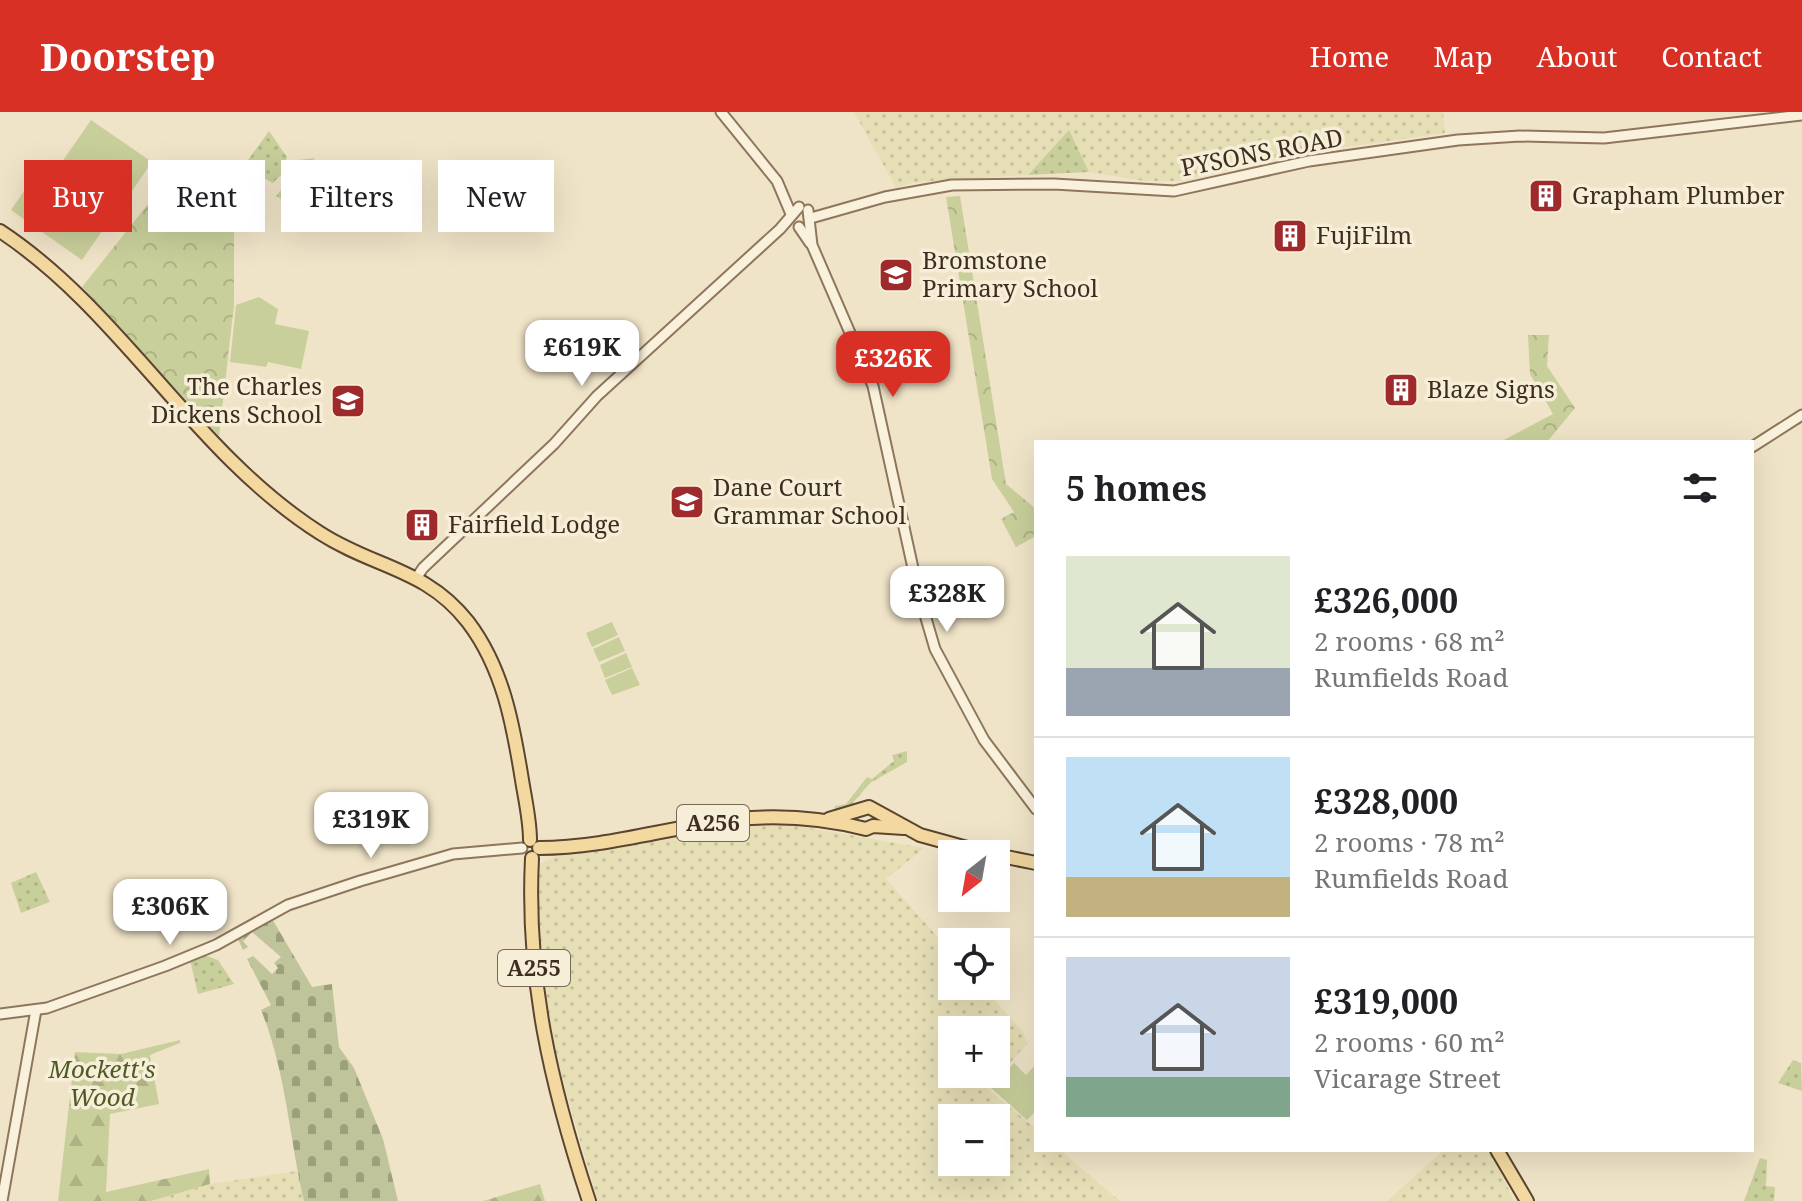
<!DOCTYPE html>
<html lang="en">
<head>
<meta charset="utf-8">
<style>
	body { margin:0; font-family:"Noto Serif",serif; background:#f6f6f6; color:#202124; height:100vh; display:flex; flex-direction:column; font-size:30px; white-space:nowrap }
	* { box-sizing:border-box; margin:0 }
	p { font-size:26px; color:#757577 }
	.icon { flex:none; width:44px; height:44px; fill:none; stroke:currentColor; stroke-width:2; stroke-linecap:round; stroke-linejoin:round }
	.map { position:relative; flex:1; overflow:hidden }
	.details { position:absolute; left:1034px; top:328px; width:720px; height:712px; display:flex; flex-direction:column; background:#fff; border-radius:0px; box-shadow:0 8px 32px #0002 }
	.details>* { flex:none }
	.banner { position:absolute; left:24px; top:48px; width:760px; height:72px; display:flex; gap:16px }
	.needle { width:52px; rotate:211deg }
	.controls { position:absolute; left:938px; top:728px; display:grid; gap:16px }
	.controls a { display:grid; place-items:center; width:72px; height:72px; border-radius:0px; background:#fff; box-shadow:0 8px 32px #0002; font-size:40px }
	.price { position:absolute; translate:-50% -68px; padding:0 18px; border-radius:16px; background:#fff; color:#222; font-size:26px; line-height:52px; filter:drop-shadow(0 2px 4px #0008) }
	.price::after { content:''; position:absolute; left:50%; top:48px; width:24px; height:18px; margin-left:-12px; background:inherit; clip-path:polygon(0 0,100% 0,50% 100%) }
	.price.current { background:#d93025; color:#fff }
	ul { padding:0; list-style:none }
	li { display:flex; align-items:center; gap:24px; height:200px; padding:0 32px }
	li+li { border-top:2px solid #e0e0e0 }
	li span { display:grid; place-items:center; flex:none; width:224px; height:160px; border-radius:0px; color:#555 }
	li>.icon { margin-inline-start:auto }
	span .icon { width:96px; height:96px; fill:#fffc; stroke-width:1 }
	li b { font-size:34px }
	h2 { display:flex; justify-content:space-between; align-items:center; height:96px; padding:0 32px; font-size:34px }
	.chip { padding:0 28px; border-radius:0px; background:#fff; box-shadow:0 8px 32px #0002; font-size:28px; line-height:72px }
	.chip.current { background:#d93025; color:#fff }
	header { display:flex; align-items:center; gap:48px; box-sizing:border-box; height:112px; padding:0 40px; background:#d93025; color:#fff }
	header strong { font-size:38px }
	nav { display:flex; gap:44px; margin-inline-start:auto; font-size:28px }
	.map>svg:first-child { display:block }
	.farmland { fill:url(#farmland-dots); fill-rule:evenodd }
	.grass { fill:url(#grass-dots) }
	.forest { fill:url(#forest-firs) }
	.cemetery { fill:url(#cemetery-stones) }
	.park { fill:url(#park-crowns) }
	.pitch { fill:#c9cf9b }
	.lines { fill:none; stroke-linecap:round; stroke-linejoin:round }
	.minor-casing { stroke:#8d765c; stroke-width:13 }
	.major-casing { stroke:#5b4430; stroke-width:16 }
	.minor { stroke:#faf1dc; stroke-width:9 }
	.major { stroke:#f3d9a0; stroke-width:12 }
	.labels { text-anchor:middle; stroke-width:7; stroke-linejoin:round; paint-order:stroke }
	.shield { fill:#f7eed8; stroke:#756857; stroke-width:2 }
	.shield-label { font-size:22px; font-weight:bold; fill:#3d2e20 }
	.street-label { font-size:24px; fill:#3d2e20; stroke:#f7eed8 }
	.poi-label { font-size:24px; fill:#3d2e20; stroke:#f7eed8; text-anchor:start }
	.park-label { font-size:24px; font-style:italic; fill:#4d5a26; stroke:#f7eed8 }
</style>
</head>
<body>
<header>
<strong>Doorstep</strong>
<nav><a>Home</a><a>Map</a><a>About</a><a>Contact</a></nav>
</header>
<div class="map">
<svg width="1802" height="1089" viewBox="0 0 1802 1089">
	<defs>
		<pattern id="farmland-dots" width="8" height="8" patternUnits="userSpaceOnUse" patternTransform="scale(2)"><rect width="8" height="8" fill="#e6deb5"/><path d="M2 2h.1M6 6h.1" fill="none" stroke="#c6bf9b" stroke-width="1.8" stroke-linecap="round"/></pattern>
		<pattern id="grass-dots" width="8" height="8" patternUnits="userSpaceOnUse" patternTransform="scale(2)"><rect width="8" height="8" fill="#c9cf9b"/><path d="M2 2h.1M6 6h.1" fill="none" stroke="#aeb285" stroke-width="1.8" stroke-linecap="round"/></pattern>
		<pattern id="forest-firs" width="22" height="20" patternUnits="userSpaceOnUse" patternTransform="scale(2)"><rect width="22" height="20" fill="#c9cf9b"/><path d="M5 1l3.5 6h-7zM16 11l3.5 6h-7z" fill="#aeb285"/></pattern>
		<pattern id="cemetery-stones" width="16" height="16" patternUnits="userSpaceOnUse" patternTransform="scale(2)"><rect width="16" height="16" fill="#bfc49a"/><path d="M2 7V4a2 2 0 0 1 4 0v3zM10 15v-3a2 2 0 0 1 4 0v3z" fill="#9ca07d"/></pattern>
		<pattern id="park-crowns" width="20" height="18" patternUnits="userSpaceOnUse" patternTransform="scale(2)"><rect width="20" height="18" fill="#c9cf9b"/><path d="M2 6a3 3 0 1 1 6 0M12 15a3 3 0 1 1 6 0" fill="none" stroke="#aeb285"/></pattern>
	</defs>
	<rect width="100%" height="100%" fill="#f0e4c8"/>
	<g class="farmland">
		<polygon points="854,0 1443,0 1445,21 1287,43 1180,69 1145,69 1089,60 1069,19 1028,63 914,70 896,76"/>
		<path d="M775 710 924 736 886 767 952 841V874H982L1023 920 1027 932 987 976 1036 1017V1038H1060L1120 1089H598L553 936 541 863 537 753 553 745 616 733 739 712ZM952 918H996V962H952ZM952 1006H996V1050H952Z"/>
		<polygon points="1444,1038 1490,1038 1514,1089 1387,1089"/>
		<polygon points="297,1059 304,1089 151,1089 210,1072"/>
	</g>
	<g class="grass">
		<polygon points="1069,18 1089,60 1028,63"/>
		<polygon points="269,19 287,45 282,62 273,71 243,55"/>
		<polygon points="315,46 298,61 299,69 287,90 276,84 292,66 298,48"/>
		<polygon points="907,639 907,650 870,671 846,699 834,700 835,694 846,692 867,665 872,667 894,649 892,643"/>
		<polygon points="36,760 50,790 21,801 11,771"/>
		<polygon points="204,843 218,848 234,872 198,882 190,848"/>
		<polygon points="1793,948 1801,951 1802,979 1778,971"/>
		<polygon points="1760,1046 1767,1048 1766,1074 1775,1075 1774,1089 1744,1089"/>
	</g>
	<g class="forest">
		<polygon points="238,61 234,111 211,90"/>
		<polygon points="180,928 180,931 150,943 159,992 110,1002 106,1080 209,1057 210,1072 151,1089 58,1089 75,940 121,942"/>
		<polygon points="540,1072 545,1089 483,1089"/>
	</g>
	<path class="cemetery" d="M271 805 312 875 332 872 339 935 354 956 383 1027 398 1089H304C289 1025 286 959 261 898L271 893 247 847 253 844 272 862 278 856 274 851 281 845 252 820 243 829 248 835 243 838 237 825Z"/>
	<g class="park">
		<polygon points="176,57 234,111 234,193 219,324 82,175"/>
		<polygon points="960,84 1006,372 1036,397 1036,424 1016,435 1001,407 1014,400 992,367 946,85"/>
		<polygon points="1528,223 1549,223 1547,254 1575,296 1547,330 1500,330 1553,302 1530,262"/>
	</g>
	<g class="pitch">
		<polygon points="91,8 152,50 116,102 55,60"/>
		<polygon points="40,56 111,106 82,148 11,98"/>
		<polygon points="259,185 278,197 275,212 309,219 301,257 268,250 266,255 230,250 236,193"/>
		<polygon points="612,510 618,523 592,535 586,521"/>
		<polygon points="619,525 625,539 599,550 593,537"/>
		<polygon points="626,541 632,555 605,566 600,553"/>
		<polygon points="632,556 640,573 612,583 605,568"/>
		<polygon points="1014,951 1026,963 1036,952 1036,999 1027,1008 991,976"/>
	</g>
	<g class="lines">
		<g class="minor-casing">
			<g id="minor">
				<polyline points="721,0 777,69 791,102"/>
				<polyline points="808,98 812,133 873,274 918,479 935,537 984,628 1036,697"/>
				<polyline points="811,106 885,85 952,73 1054,72 1174,79 1309,49 1458,28 1520,24 1604,26 1802,3"/>
				<polyline points="799,115 810,131"/>
				<polyline points="1752,335 1802,303"/>
				<polyline points="417,465 423,456 554,332 597,284 780,117 799,95"/>
				<polyline points="0,902 47,896 165,854 216,833 288,793 360,769 453,742 522,736"/>
				<polyline points="2,1089 36,898"/>
			</g>
		</g>
		<g class="major-casing">
			<g id="major">
				<path d="M0 119C123 200 194 341 320 421 374 456 426 456 468 510 503 556 513 612 522 668 525 687 530 708 530 728"/>
				<polyline points="829,707 869,695 920,723 989,742"/>
				<path d="M539 736C607 736 672 714 739 707 781 703 826 707 866 717L873 714 904 716"/>
				<polyline points="996,743 1036,751"/>
				<path d="M532 746C526 868 551 974 589 1089"/>
				<polyline points="1497,1038 1527,1089"/>
			</g>
		</g>
		<use href="#minor" class="minor"/>
		<use href="#major" class="major"/>
	</g>
	<defs>
		<g id="building-square" transform="scale(1.8)"><rect x="-9" y="-9" width="18" height="18" rx="4" fill="#9e2a2b" stroke="#f7eed8"/><path d="M-4-6H4V6H1V3H-1V6H-4ZM-2.5-4.3h1.7v1.8h-1.7ZM.8-4.3h1.7v1.8H.8ZM-2.5-1h1.7V.8h-1.7ZM.8-1h1.7V.8H.8Z" fill="#fff"/></g>
		<g id="school-square" transform="scale(1.8)"><rect x="-9" y="-9" width="18" height="18" rx="4" fill="#9e2a2b" stroke="#f7eed8"/><path d="M0-5L7-2L0 1L-7-2ZM-4 1L0 2.5L4 1V4Q0 6-4 4Z" fill="#fff"/></g>
	</defs>
	<g fill-rule="evenodd">
		<use href="#building-square" x="1546" y="84"/>
		<use href="#building-square" x="1290" y="124"/>
		<use href="#school-square" x="896" y="163"/>
		<use href="#building-square" x="1401" y="278"/>
		<use href="#school-square" x="348" y="289"/>
		<use href="#school-square" x="687" y="390"/>
		<use href="#building-square" x="422" y="413"/>
	</g>
	<g class="labels">
		<g class="shield">
			<rect x="677" y="693" width="72" height="36" rx="6"/>
			<rect x="498" y="838" width="72" height="36" rx="6"/>
		</g>
		<g class="shield-label">
			<text x="713" y="719">A256</text>
			<text x="534" y="864">A255</text>
		</g>
		<g class="street-label">
			<text transform="translate(1262 41) rotate(-11)" y="8">PYSONS ROAD</text>
		</g>
		<g class="poi-label">
			<text x="1572" y="92">Grapham Plumber</text>
			<text x="1316" y="132">FujiFilm</text>
			<text x="922" y="157">Bromstone<tspan x="922" dy="28">Primary School</tspan></text>
			<text x="322" y="283" text-anchor="end">The Charles<tspan x="322" dy="28">Dickens School</tspan></text>
			<text x="1427" y="286">Blaze Signs</text>
			<text x="713" y="384">Dane Court<tspan x="713" dy="28">Grammar School</tspan></text>
			<text x="448" y="421">Fairfield Lodge</text>
		</g>
		<g class="park-label">
			<text x="102" y="966">Mockett's<tspan x="102" dy="28">Wood</tspan></text>
		</g>
	</g>
</svg>
<div class="controls">
<a><svg class="needle" viewBox="-14 -14 28 28"><path d="M0-13l5 13h-10z" fill="#e53935"/><path d="M0 13l5-13h-10z" fill="#757577"/></svg></a>
<a><svg class="icon" aria-label="locate" viewBox="0 0 24 24"><circle cx="12" cy="12" r="6"/><path d="M12 2v4M12 18v4M2 12h4M18 12h4"/></svg></a>
<a>+</a>
<a>−</a>
</div>
<b class="price" style="left:582px;top:276px">£619K</b>
<b class="price current" style="left:893px;top:287px">£326K</b>
<b class="price" style="left:947px;top:522px">£328K</b>
<b class="price" style="left:371px;top:748px">£319K</b>
<b class="price" style="left:170px;top:835px">£306K</b>
<div class="banner">
<a class="chip current">Buy</a>
<a class="chip">Rent</a>
<a class="chip">Filters</a>
<a class="chip">New</a>
</div>
<section class="details">
<h2>5 homes<svg class="icon" aria-label="filters" viewBox="0 0 24 24"><path d="M4 7h16M4 17h16"/><circle cx="9" cy="7" r="2"/><circle cx="15" cy="17" r="2"/></svg></h2>
<ul>
<li><span style="background:linear-gradient(#dfe7d0 70%,#9aa5b1 0)"><svg class="icon" aria-label="home" viewBox="0 0 24 24"><path d="M3 11l9-7 9 7M6 9v11h12V9"/></svg></span><div><b>£326,000</b><p>2 rooms · 68 m²</p><p>Rumfields Road</p></div></li>
<li><span style="background:linear-gradient(#bfe0f5 75%,#c2b280 0)"><svg class="icon" aria-label="home" viewBox="0 0 24 24"><path d="M3 11l9-7 9 7M6 9v11h12V9"/></svg></span><div><b>£328,000</b><p>2 rooms · 78 m²</p><p>Rumfields Road</p></div></li>
<li><span style="background:linear-gradient(#c9d6e8 75%,#7fa58c 0)"><svg class="icon" aria-label="home" viewBox="0 0 24 24"><path d="M3 11l9-7 9 7M6 9v11h12V9"/></svg></span><div><b>£319,000</b><p>2 rooms · 60 m²</p><p>Vicarage Street</p></div></li>
</ul>
</section>
</div>
</body>
</html>
